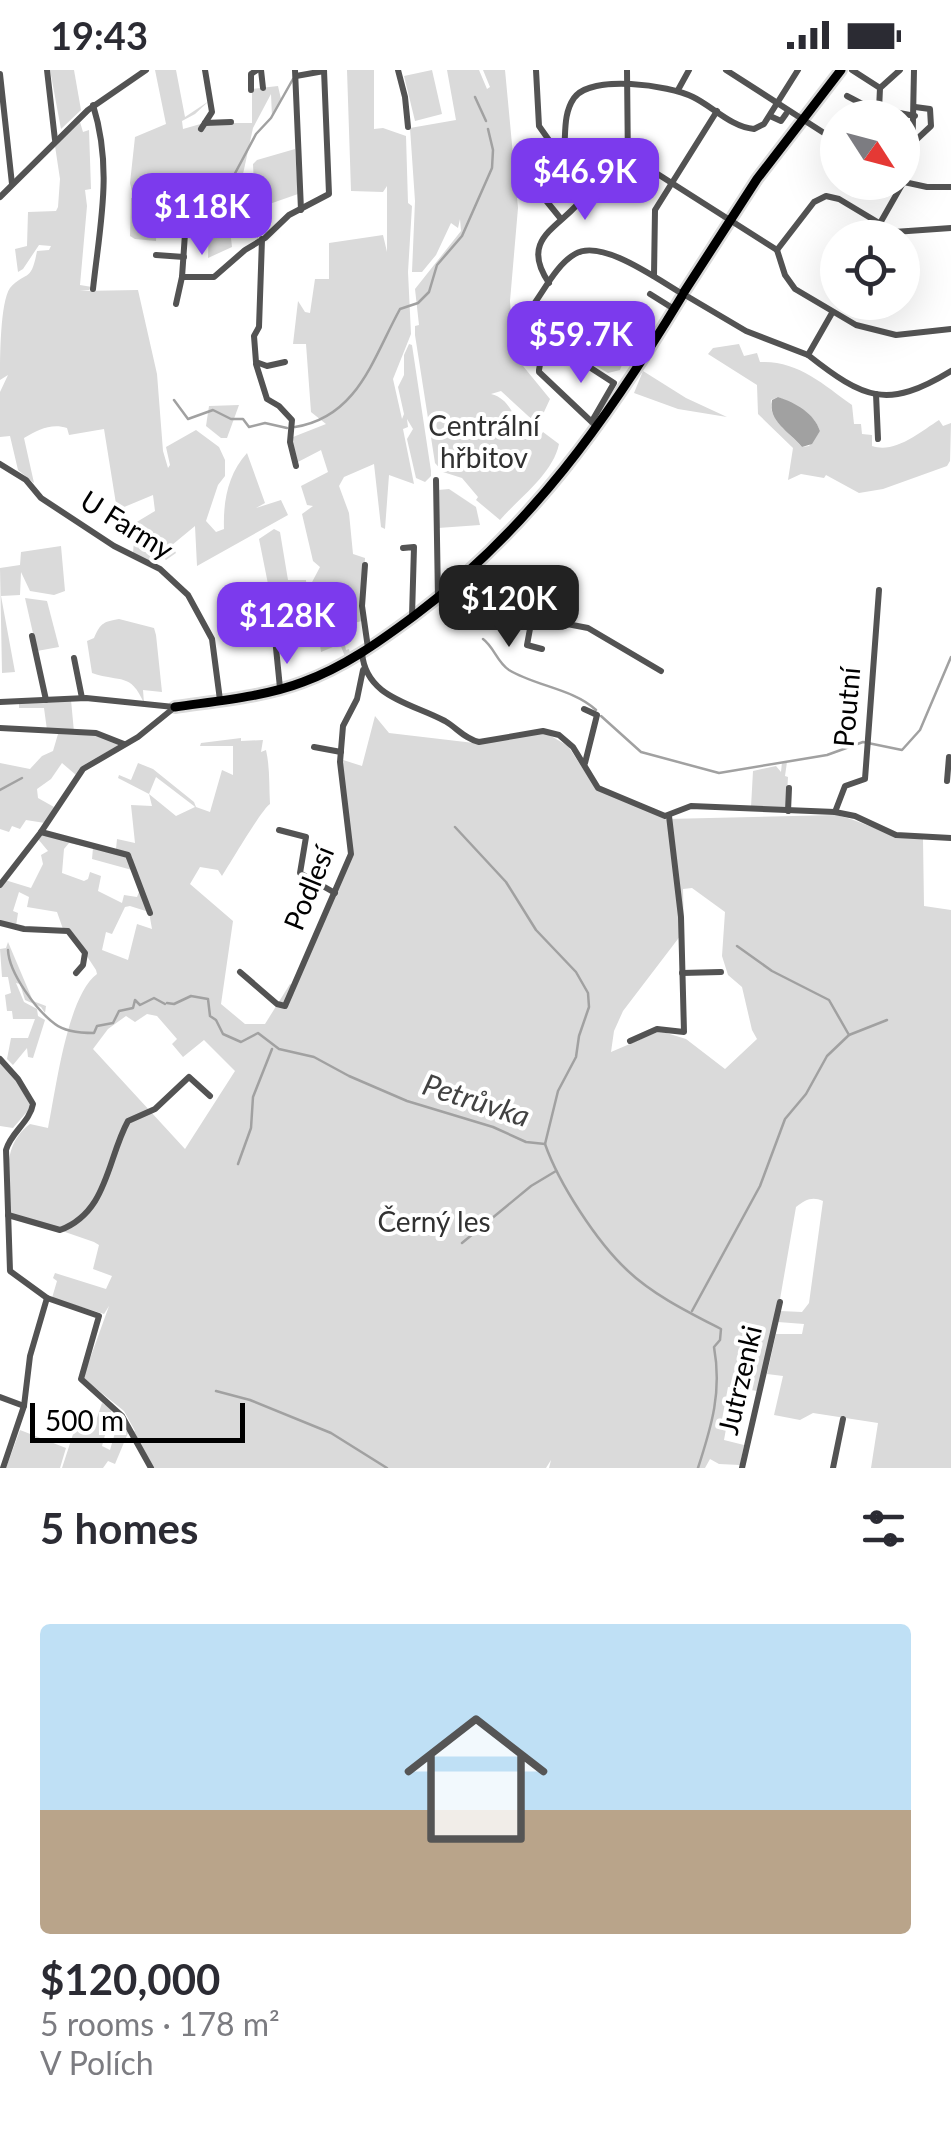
<!DOCTYPE html>
<html lang="en">
<head>
<meta charset="utf-8">
<style>
	body { margin:0; font-family:Lato,sans-serif; background:#f2f2f3; color:#2b2b33; height:100vh; display:flex; flex-direction:column; font-size:38px; white-space:nowrap }
	* { box-sizing:border-box; margin:0 }
	p { font-size:32px; color:#7c7c81 }
	.icon { flex:none; width:55px; height:55px; fill:none; stroke:currentColor; stroke-width:2; stroke-linecap:round; stroke-linejoin:round }
	.map { position:relative; height:1398px; overflow:hidden }
	.side { display:flex; flex-direction:column; background:#fff; flex:1 }
	.side>* { flex:none }
	.needle { width:65px; rotate:126deg }
	.controls { position:absolute; left:820px; top:30px; display:grid; gap:20px }
	.controls a { display:grid; place-items:center; width:100px; height:100px; border-radius:50%; background:#fff; box-shadow:0 10px 40px #0002; font-size:50px }
	.scale { position:absolute; left:30px; bottom:25px; width:215px; box-sizing:border-box; padding-left:10px; border:5px solid #000; border-top:0; font-size:28px; line-height:35px; white-space:nowrap; color:#000; -webkit-text-stroke:8px #fff; paint-order:stroke }
	.price { position:absolute; translate:-50% -85px; padding:0 22px; border-radius:20px; background:#7c3aed; color:#fff; font-size:32px; line-height:65px; filter:drop-shadow(0 2px 5px #0008) }
	.price::after { content:''; position:absolute; left:50%; top:60px; width:30px; height:22px; margin-left:-15px; background:inherit; clip-path:polygon(0 0,100% 0,50% 100%) }
	.price.on { background:#222; color:#fff }
	ul { padding:0; list-style:none }
	li { display:grid; align-content:center; gap:20px; height:530px; padding:0 40px }
	li+li { border-top:2px solid #e1e1e2 }
	li span { display:grid; place-items:center; height:310px; border-radius:10px; color:#555 }
	li>.icon { margin-inline-start:auto }
	span .icon { width:180px; height:180px; fill:#fffc; stroke-width:1 }
	li b { font-size:42px }
	h2 { display:flex; justify-content:space-between; align-items:center; height:120px; padding:0 40px; font-size:42px }
	.status { display:flex; justify-content:space-between; align-items:center; height:70px; padding:0 50px; background:#fff; direction:ltr }
	.status svg { height:28px; fill:currentColor }
	.map>svg:first-child { display:block }
	.green { fill:#dadada; fill-rule:evenodd }
	.water { fill:#a1a1a1 }
	.lines { fill:none; stroke-linecap:round; stroke-linejoin:round }
	.stream { stroke:#a1a1a1; stroke-width:2.5 }
	.major-casing { stroke:#dbdbdb; stroke-width:14 }
	.minor { stroke:#535353; stroke-width:6 }
	.major { stroke:#000; stroke-width:9 }
	.labels { text-anchor:middle; stroke-width:8; stroke-linejoin:round; paint-order:stroke }
	.park-label { font-size:28px; fill:#313131; stroke:#fff }
	.street-label { font-size:28px; fill:#000; stroke:#fff }
	.water-label { font-size:30px; font-style:italic; fill:#424242; stroke:#fff }
</style>
</head>
<body>
<div class="status"><b>19:43</b><svg viewBox="0 0 49 12"><path d="M0 12V9h3v3zM5 12V6h3v6zM10 12V3h3v9zM15 12V0h3v12zM26 1h20v11H26zM47 4h2v5h-2z"/></svg></div>
<div class="map">
<svg width="951" height="1398" viewBox="0 0 951 1398">
	<rect width="100%" height="100%" fill="#fff"/>
	<g class="green">
		<polygon points="50,0 74,0 81,40 61,59"/>
		<polygon points="155,0 176,0 185,47 209,31 195,44 182,51 183,59 204,53 252,53 252,19 278,16 281,29 272,47 271,24 253,58 243,104 224,127 226,133 246,108 249,122 254,116 253,94 257,90 295,79 298,124 258,138 258,170 250,151 231,168 232,177 208,188 209,152 199,154 197,132 184,134 180,156 173,157 171,124 132,122 130,113 135,67 166,54"/>
		<polygon points="347,0 374,0 374,59 383,58 406,66 408,133 412,136 408,202 411,264 393,309 402,349 404,344 398,317 404,305 404,285 409,274 412,275 431,401 431,406 425,412 416,408 407,369 413,359 407,349 408,357 403,359 414,414 389,405 385,459 381,457 374,394 344,407 339,416 349,443 353,484 365,488 362,551 333,558 333,572 344,570 346,580 349,579 351,587 346,589 340,574 321,582 320,575 313,576 310,516 320,497 313,491 302,444 313,436 307,435 301,416 328,402 321,380 296,393 291,377 293,367 326,354 311,342 306,274 293,274 298,231 305,242 310,243 315,209 329,209 329,173 383,165 387,182 387,116 383,122 351,121"/>
		<polygon points="432,0 442,44 415,51 404,6"/>
		<path d="M447 0H479L487 19 490 17 483 0H505L518 138 510 231 514 285 550 329 538 355 501 321 491 324C511 329 512 348 525 359 526 359 540 365 541 365L543 362 559 374C553 404 518 429 500 450L476 430 478 427 462 408 443 402 435 393 415 265V256L419 255 415 219 461 161 460 149 458 158 451 153 436 185 422 202H412L415 131 410 58 456 50Z"/>
		<path d="M80 52 83 62 89 60 91 119 85 120 87 136 80 215 92 217 89 220 80 221 138 220 157 304 163 381 168 398 170 395 166 377 196 360 219 377 225 390V406L218 415 206 451 216 462 224 459C223 431 228 404 247 383L265 433 256 438 281 430 288 445 197 496 195 456 172 475 176 483 166 490 160 484 150 492 133 484 134 469 130 456 155 441 153 425 117 440 104 359 69 365 67 358C51 353 38 360 24 368L34 413 18 400 10 366 0 367V322L8 305 0 310C0 290 0 232 10 218 26 200 31 214 37 181L49 180 51 176 39 175 23 199 18 202 15 179 27 176 28 142 56 141 58 137 60 109 55 76Z"/>
		<polygon points="139,126 159,128 156,171 135,169 130,166 131,128"/>
		<polygon points="583,261 625,287 620,300 608,303 581,287 579,274 587,267"/>
		<path d="M739 274 744 286 757 283 760 292C797 290 823 314 852 335L854 354H861L862 364 872 365V376C895 384 920 362 939 350L943 356 951 353 950 391 947 396 883 419 859 423 826 405 824 408 801 404 788 410 793 378 758 344 757 315 708 284 713 278ZM778 327C795 335 813 342 820 361L809 376 802 377C789 361 769 352 771 330Z"/>
		<polygon points="643,301 686,328 727,347 678,339 634,323"/>
		<polygon points="239,335 227,368 221,368 206,356 209,336"/>
		<polygon points="449,419 476,437 480,455 438,458 438,420"/>
		<polygon points="274,459 280,462 288,510 306,510 309,547 301,567 293,568 292,559 272,556 266,547 262,515 268,514 259,469"/>
		<polygon points="61,476 65,521 54,525 30,521 21,502 20,525 1,526 15,602 2,603 0,498 20,495 21,482"/>
		<polygon points="25,528 47,531 59,577 37,581"/>
		<path d="M119 549 154 558 156 565 162 622 143 620 144 633C130 602 122 613 92 603L87 571 94 568C101 552 104 552 119 549Z"/>
		<polygon points="71,630 74,662 47,660 44,638 19,638 19,632"/>
		<path d="M375 646 389 663 474 673 546 663 568 676 595 717 666 749 836 745C867 752 891 769 923 769L924 836 951 840V1398H871L878 1353 813 1343 800 1350 774 1345 783 1306 767 1304 776 1264H802L804 1254 778 1252 780 1241 802 1242 809 1233 823 1131C812 1126 805 1130 796 1137L775 1258 758 1321 728 1317 721 1355 726 1359 724 1370 744 1375 740 1395 719 1394 710 1389 705 1398H549L551 1390 546 1398H153L132 1363 135 1361 124 1341 83 1308 109 1236 104 1244 52 1228 57 1211 53 1208 55 1203 106 1219 112 1206 93 1199 99 1175 94 1172 10 1143C8 1111 1 1075 30 1054L48 1058C56 1020 67 926 97 904L96 900 73 865 63 859 57 842 27 837 29 827 19 822 13 841 18 843 16 856 0 852V819L5 810 31 818 43 794 41 785 48 781 38 769 42 763 126 785 132 800 92 789 93 778 69 773 64 779 62 803 84 811 88 809 90 802 101 806 98 821 122 833 124 825 137 827 139 822 132 786 116 779 117 769 135 773 131 735 152 736 149 724 118 708 119 705 131 710 138 693 153 699 194 732 196 737 210 742 222 700 233 705V676H200L201 673 241 668V671L263 670 261 682 266 680C270 697 269 716 270 734 262 739 231 792 222 806L218 800 200 797 190 814 233 851 221 934 245 954H265L290 914 295 917 353 783 340 689 362 696ZM156 707 194 736 195 737 176 746 149 724ZM692 818 725 842 722 886 728 905 742 917 752 960 757 969 725 999 686 969 660 961 611 982 614 961 623 941 684 861 683 819ZM130 836 149 842 152 859 137 854 128 890 102 880 106 862 112 864 125 837ZM147 944 157 946 177 969 172 974 183 987 204 970 235 1001 185 1079 93 979 108 959 126 946 135 952Z"/>
		<polygon points="58,664 97,665 121,674 87,693 76,705 62,693 51,709 37,719 38,728 54,737 45,753 26,750 20,759 12,756 9,762 0,759 0,693 30,699 42,686 53,681"/>
		<polygon points="782,692 787,692 785,706 788,707 786,739 751,737 753,701 776,696 781,702"/>
		<polygon points="8,872 33,931 46,936 45,943 41,937 25,930 20,914 16,913 24,932 37,939 38,946 45,950 33,988 28,987 27,978 13,995 7,989 11,968 28,968 35,949 13,949 12,941 7,941 5,925 11,923 8,907 2,907 0,879 6,878"/>
		<polygon points="0,990 14,1006 31,1037 13,1058 0,1056"/>
		<polygon points="102,1333 112,1339 102,1376 110,1380 119,1349 128,1363 115,1394 108,1391 103,1398 62,1398 76,1355 93,1360"/>
		<polygon points="20,1360 66,1378 60,1398 6,1398"/>
	</g>
	<path class="water" d="M778 327C796 333 814 343 820 361L812 374 802 377C789 361 768 352 772 330Z"/>
	<g class="lines">
		<g class="stream">
			<polyline points="475,27 486,51"/>
			<polyline points="225,122 256,64 271,48 293,9"/>
			<polyline points="174,330 188,349 213,340 231,349 243,349 249,357 265,353 287,358"/>
			<path d="M295 357C358 347 373 288 400 239L418 233 429 222 437 195 462 166 492 98 493 80 488 59"/>
			<path d="M483 569C494 577 497 592 509 600 535 616 574 619 596 640"/>
			<polyline points="601,646 641,682 719,703 827,685 863,672 902,680 920,660 951,587"/>
			<polyline points="0,720 22,708"/>
			<polyline points="455,757 506,812 536,860 576,902 588,923 589,937 579,966 576,987 558,1021 545,1074"/>
			<path d="M8 880C9 903 36 940 55 954 65 962 83 963 94 963L97 956 113 953 119 941 133 938 135 930 140 935 154 928 165 934"/>
			<path d="M167 933 174 934 191 926 208 929 210 946 216 950 223 964 241 972 258 963 279 979 314 987 349 1006 407 1031 493 1057 526 1072 545 1074C559 1114 597 1172 627 1200 653 1225 690 1243 721 1259L720 1270 714 1277C722 1321 712 1355 698 1398"/>
			<polyline points="849,965 887,950"/>
			<polyline points="238,1094 251,1058 253,1027 272,979"/>
			<polyline points="462,1173 531,1116 556,1101"/>
			<polyline points="692,1241 760,1116 785,1049 806,1024 827,986 849,965 829,930 772,901 737,876"/>
			<polyline points="216,1321 250,1330 331,1363 387,1398"/>
		</g>
		<g class="major-casing">
			<g id="major">
				<polyline points="684,222 757,109 841,0"/>
				<path d="M175 637C216 631 264 627 303 612 344 597 379 572 414 546 531 458 607 350 682 226"/>
			</g>
		</g>
		<g class="minor">
			<polyline points="47,0 55,70"/>
			<polyline points="261,0 263,18"/>
			<polyline points="295,0 301,140"/>
			<polyline points="398,0 405,27 408,57"/>
			<polyline points="536,0 539,56 551,73 577,91 587,96 628,96 656,103 777,180 785,205 795,219 856,255 896,265 951,259"/>
			<polyline points="627,0 628,96"/>
			<polyline points="726,0 838,72"/>
			<polyline points="852,0 880,18"/>
			<polyline points="0,4 12,114"/>
			<polyline points="296,6 324,1"/>
			<polyline points="251,20 251,4 257,0"/>
			<polyline points="678,20 689,0"/>
			<polyline points="847,26 868,37 915,46"/>
			<polyline points="915,37 930,39 931,56 916,70"/>
			<polyline points="879,40 880,18 900,0"/>
			<polyline points="770,46 781,51 786,44"/>
			<polyline points="205,53 231,52"/>
			<polyline points="201,59 212,42 205,0"/>
			<path d="M564 81C566 63 563 44 574 28 591 4 669 15 693 27 712 36 731 57 754 59L764 54 798 0"/>
			<polyline points="522,101 561,149"/>
			<polyline points="904,112 927,117 951,117"/>
			<polyline points="0,127 88,40 146,0"/>
			<polyline points="879,155 912,97 914,0"/>
			<polyline points="262,169 259,257 254,266 256,292 267,296 285,292"/>
			<polyline points="777,180 814,132 826,126 839,129 894,162 951,158"/>
			<polyline points="156,185 184,187"/>
			<polyline points="654,206 655,140 717,41"/>
			<polyline points="182,207 214,207 245,180 265,168 289,145 329,124 324,0"/>
			<path d="M549 213C517 166 564 157 585 125L587 96"/>
			<path d="M93 219C100 154 113 99 93 35"/>
			<polyline points="650,224 674,239"/>
			<polyline points="685,225 746,261 808,285"/>
			<polyline points="176,234 182,207 187,135"/>
			<path d="M531 238C544 221 556 195 575 184 601 168 657 209 681 223"/>
			<path d="M832 243 808 285C864 329 887 340 951 301"/>
			<polyline points="256,294 267,329 279,336 292,350 290,372 296,396"/>
			<polyline points="876,324 878,369"/>
			<polyline points="592,351 614,313 577,289 556,258 547,256 539,300 539,302 595,355 597,356"/>
			<polyline points="0,394 26,410 41,428 114,476 160,499 188,525 212,569 220,630"/>
			<polyline points="436,410 438,528"/>
			<polyline points="403,478 414,477 412,546"/>
			<polyline points="365,495 362,536 368,578"/>
			<polyline points="472,501 510,518 509,536 515,544 588,558 661,601"/>
			<polyline points="532,548 527,575 542,579"/>
			<polyline points="269,559 274,558 280,618"/>
			<polyline points="32,566 46,630"/>
			<path d="M362 583C366 628 412 633 445 651 457 658 465 669 479 672L543 661 559 665 573 677 598 718 665 746 691 736 835 742 855 746 896 765 951 768"/>
			<polyline points="74,588 82,628"/>
			<polyline points="0,632 86,628 174,637"/>
			<polyline points="584,639 597,645 585,693"/>
			<polyline points="0,658 96,663 124,674"/>
			<polyline points="314,677 341,682"/>
			<polyline points="947,711 949,687"/>
			<polyline points="788,741 789,718"/>
			<polyline points="835,742 845,716 865,709 879,520"/>
			<polyline points="279,760 306,767 300,803 335,823"/>
			<polyline points="41,762 128,785 150,843"/>
			<polyline points="0,815 41,762 83,699 138,667 175,637"/>
			<polyline points="0,853 24,859 68,861 85,883 83,895 76,903"/>
			<polyline points="240,902 277,934 285,936 351,784 340,692 343,656 357,629 363,600"/>
			<polyline points="682,903 721,902"/>
			<polyline points="630,971 657,959 684,962 681,847 669,746"/>
			<path d="M0 989 18 1009 33 1034C30 1052 11 1062 6 1080L10 1201 47 1228 99 1246 81 1309 122 1346 151 1398"/>
			<path d="M8 1145 60 1160C108 1142 107 1089 128 1051L155 1039 189 1007 210 1026"/>
			<polyline points="0,1327 24,1336"/>
			<polyline points="3,1398 24,1336 30,1286 47,1228"/>
			<polyline points="742,1398 780,1232"/>
			<polyline points="833,1398 843,1349"/>
		</g>
		<use href="#major" class="major"/>
	</g>
	<g class="labels">
		<g class="park-label">
			<text x="484" y="366">Centrální<tspan x="484" dy="32">hřbitov</tspan></text>
			<text x="434" y="1162">Černý les</text>
		</g>
		<g class="street-label">
			<text transform="translate(127 455) rotate(32)" y="10">U Farmy</text>
			<text transform="translate(847 637) rotate(-85)" y="10">Poutní</text>
			<text transform="translate(309 818) rotate(-68)" y="10">Podlesí</text>
			<text transform="translate(740 1310) rotate(-77)" y="10">Jutrzenki</text>
		</g>
		<g class="water-label">
			<text transform="translate(476 1031) rotate(18)" y="10">Petrůvka</text>
		</g>
	</g>
</svg>
<div class="controls">
<a><svg class="needle" viewBox="-14 -14 28 28"><path d="M0-13l5 13h-10z" fill="#e53935"/><path d="M0 13l5-13h-10z" fill="#7c7c81"/></svg></a>
<a><svg class="icon" aria-label="locate" viewBox="0 0 24 24"><circle cx="12" cy="12" r="6"/><path d="M12 2v4M12 18v4M2 12h4M18 12h4"/></svg></a>
</div>
<div class="scale">500 m</div>
<b class="price" style="left:585px;top:153px">$46.9K</b>
<b class="price" style="left:202px;top:188px">$118K</b>
<b class="price" style="left:581px;top:316px">$59.7K</b>
<b class="price on" style="left:509px;top:580px">$120K</b>
<b class="price" style="left:287px;top:597px">$128K</b>
</div>
<section class="side">
<h2>5 homes<svg class="icon" aria-label="filters" viewBox="0 0 24 24"><path d="M4 7h16M4 17h16"/><circle cx="9" cy="7" r="2"/><circle cx="15" cy="17" r="2"/></svg></h2>
<ul>
<li><span style="background:linear-gradient(#bfe0f5 60%,#b9a48a 0)"><svg class="icon" aria-label="home" viewBox="0 0 24 24"><path d="M3 11l9-7 9 7M6 9v11h12V9"/></svg></span><div><b>$120,000</b><p>5 rooms · 178 m²</p><p>V Polích</p></div></li>
</ul>
</section>
</body>
</html>
